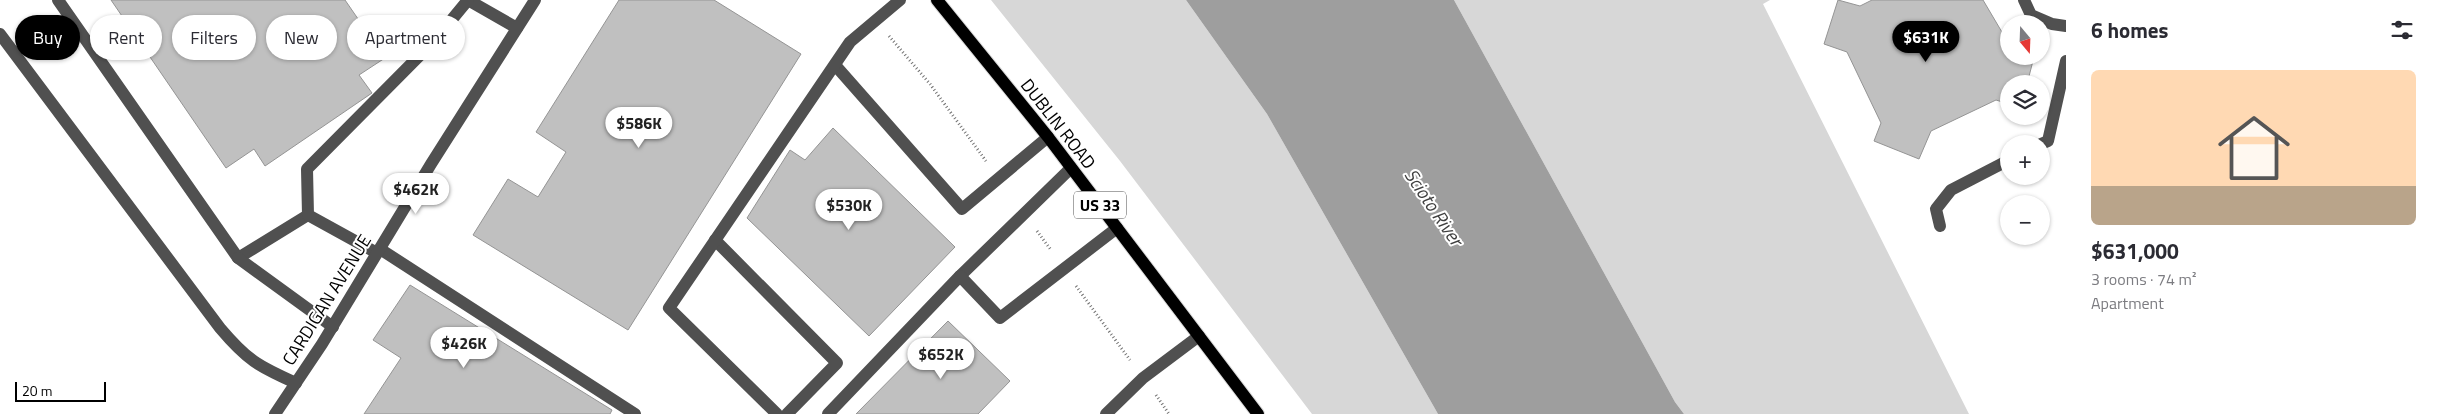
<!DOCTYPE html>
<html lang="en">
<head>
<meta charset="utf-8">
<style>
	body { margin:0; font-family:"Titillium Web",sans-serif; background:#f2f2f3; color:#2b2b33; height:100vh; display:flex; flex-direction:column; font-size:19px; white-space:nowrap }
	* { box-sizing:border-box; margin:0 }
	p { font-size:16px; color:#7c7c81 }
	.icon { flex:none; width:28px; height:28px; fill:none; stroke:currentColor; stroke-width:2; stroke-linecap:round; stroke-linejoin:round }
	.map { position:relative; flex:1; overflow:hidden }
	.drawer { display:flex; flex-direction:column; background:#fff; width:375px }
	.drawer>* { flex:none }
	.hud { position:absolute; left:15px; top:15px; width:475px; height:45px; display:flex; gap:10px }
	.needle { width:32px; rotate:161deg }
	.fabs { position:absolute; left:2000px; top:15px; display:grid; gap:10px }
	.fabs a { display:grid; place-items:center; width:50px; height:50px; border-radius:50%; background:#fff; box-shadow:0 1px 4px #0004; font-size:25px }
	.scale { position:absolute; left:15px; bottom:12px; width:91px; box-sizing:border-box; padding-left:5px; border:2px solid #000; border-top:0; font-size:14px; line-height:18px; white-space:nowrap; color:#000; -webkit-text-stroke:4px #fff; paint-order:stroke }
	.price { position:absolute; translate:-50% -42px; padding:0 11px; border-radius:18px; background:#fff; color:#222; font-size:16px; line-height:32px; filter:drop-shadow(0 1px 2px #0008) }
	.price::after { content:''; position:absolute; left:50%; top:30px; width:15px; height:11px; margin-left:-8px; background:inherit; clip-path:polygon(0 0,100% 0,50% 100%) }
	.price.current { background:#000; color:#fff }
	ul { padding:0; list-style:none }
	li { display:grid; align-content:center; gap:10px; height:265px; padding:0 25px }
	li span { display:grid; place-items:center; height:155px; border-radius:8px; color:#555 }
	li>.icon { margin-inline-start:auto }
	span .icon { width:90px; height:90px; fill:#fffc; stroke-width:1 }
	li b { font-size:21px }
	h2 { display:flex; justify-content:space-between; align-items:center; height:60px; padding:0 25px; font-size:21px }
	.pill { padding:0 18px; border-radius:22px; background:#fff; box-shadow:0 1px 4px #0004; font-size:18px; line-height:45px }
	.pill.current { background:#000; color:#fff }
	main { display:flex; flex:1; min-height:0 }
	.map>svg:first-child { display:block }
	.green { fill:#d7d7d7 }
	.water { fill:#9e9e9e }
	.building { fill:#c0c0c0; stroke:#949494 }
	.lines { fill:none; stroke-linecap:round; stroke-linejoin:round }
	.major-casing { stroke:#dbdbdb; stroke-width:14 }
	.path { stroke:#727272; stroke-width:3; stroke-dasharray:1 2.5; stroke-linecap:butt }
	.minor { stroke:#505050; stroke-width:12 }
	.major { stroke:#000; stroke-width:12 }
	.labels { text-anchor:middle; stroke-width:4; stroke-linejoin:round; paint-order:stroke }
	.shield { fill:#fff; stroke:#4c4c4c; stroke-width:1 }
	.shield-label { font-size:16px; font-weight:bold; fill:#000 }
	.street-label { font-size:18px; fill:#000; stroke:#fff }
	.water-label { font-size:19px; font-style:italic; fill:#3f3f3f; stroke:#fff }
</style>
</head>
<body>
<main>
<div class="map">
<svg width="2066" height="414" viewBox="0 0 2066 414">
	<rect width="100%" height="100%" fill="#fff"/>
	<g class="green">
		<polygon points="991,0 1186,0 1267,114 1438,414 1312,414 1120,161"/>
		<polygon points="1454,0 1770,0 1763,4 1969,414 1684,414 1675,402"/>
	</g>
	<polygon class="water" points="1186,0 1454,0 1675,402 1684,414 1438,414 1267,114"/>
	<g class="building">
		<polygon points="111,0 345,0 385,58 359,75 372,93 265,166 254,149 226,168"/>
		<polygon points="619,0 714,0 801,54 628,330 473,235 508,179 538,197 566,152 536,132"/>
		<polygon points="1838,0 1860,6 1872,0 1983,0 2009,44 2009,56 2034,57 2027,84 2009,84 2009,104 1996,100 1931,131 1919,159 1874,141 1881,123 1847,52 1824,44"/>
		<polygon points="833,128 955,247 869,336 747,218 790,150 805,160"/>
		<polygon points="410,285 612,410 610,414 364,414 401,358 373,340"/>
		<polygon points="948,321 1010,381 978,414 856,414"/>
	</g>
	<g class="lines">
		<g class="major-casing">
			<polyline id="major" points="937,0 1048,137 1258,414"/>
		</g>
		<g class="path">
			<polyline points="889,36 930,84 986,161"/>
			<polyline points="1037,231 1051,250"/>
			<polyline points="1076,286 1130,360"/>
			<polyline points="1156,395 1169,414"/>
		</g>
		<g class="minor">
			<polyline points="58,0 238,258 308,215"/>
			<polyline points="468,0 517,28"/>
			<polyline points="2024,0 2031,15 2052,24 2066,26"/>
			<path d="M0 34 220 328C247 360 258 366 296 383"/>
			<polyline points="835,65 962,209 1048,137"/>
			<polyline points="2041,144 2048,141 2066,61"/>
			<polyline points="1940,226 1936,209 1951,190 2009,160"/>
			<polyline points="715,240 837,363 787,414"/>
			<polyline points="380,249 635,414"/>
			<polyline points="377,253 308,215 307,169 435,40 468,0"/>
			<polyline points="238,258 333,327"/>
			<polyline points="960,276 1071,168"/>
			<polyline points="275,414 322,344 431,164 535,0"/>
			<polyline points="777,414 669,308 850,42 900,0"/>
			<polyline points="828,414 960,276 1000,318 1117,228"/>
			<polyline points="1106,414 1143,378 1199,336"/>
		</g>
		<use href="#major" class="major"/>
	</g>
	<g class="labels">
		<rect class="shield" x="1074" y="191.5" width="52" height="27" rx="4"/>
		<g class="shield-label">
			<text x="1100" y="211">US 33</text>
		</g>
		<g class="street-label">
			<text transform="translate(1058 124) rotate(52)" y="6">DUBLIN ROAD</text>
			<text transform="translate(327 300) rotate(-58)" y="6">CARDIGAN AVENUE</text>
		</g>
		<g class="water-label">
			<text transform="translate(1434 207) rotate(56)" y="7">Scioto River</text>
		</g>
	</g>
</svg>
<div class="fabs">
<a><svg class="needle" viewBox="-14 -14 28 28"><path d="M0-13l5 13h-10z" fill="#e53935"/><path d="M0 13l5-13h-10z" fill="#7c7c81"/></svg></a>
<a><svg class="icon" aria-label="layers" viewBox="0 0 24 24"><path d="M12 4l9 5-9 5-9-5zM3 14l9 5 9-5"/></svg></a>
<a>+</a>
<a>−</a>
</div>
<div class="scale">20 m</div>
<b class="price current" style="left:1926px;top:63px">$631K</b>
<b class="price" style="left:639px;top:149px">$586K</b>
<b class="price" style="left:416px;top:215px">$462K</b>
<b class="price" style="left:849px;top:231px">$530K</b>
<b class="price" style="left:464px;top:369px">$426K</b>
<b class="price" style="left:941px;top:380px">$652K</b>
<div class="hud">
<a class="pill current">Buy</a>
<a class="pill">Rent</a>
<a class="pill">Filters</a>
<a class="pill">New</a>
<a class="pill">Apartment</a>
</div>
</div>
<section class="drawer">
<h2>6 homes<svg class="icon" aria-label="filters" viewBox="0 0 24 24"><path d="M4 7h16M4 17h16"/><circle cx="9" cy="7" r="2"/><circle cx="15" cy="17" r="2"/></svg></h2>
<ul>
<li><span style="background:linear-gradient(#ffd9b3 75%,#b9a48a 0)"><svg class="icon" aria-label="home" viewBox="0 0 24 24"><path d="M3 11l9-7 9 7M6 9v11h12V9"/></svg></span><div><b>$631,000</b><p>3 rooms · 74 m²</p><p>Apartment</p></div></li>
</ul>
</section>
</main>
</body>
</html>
